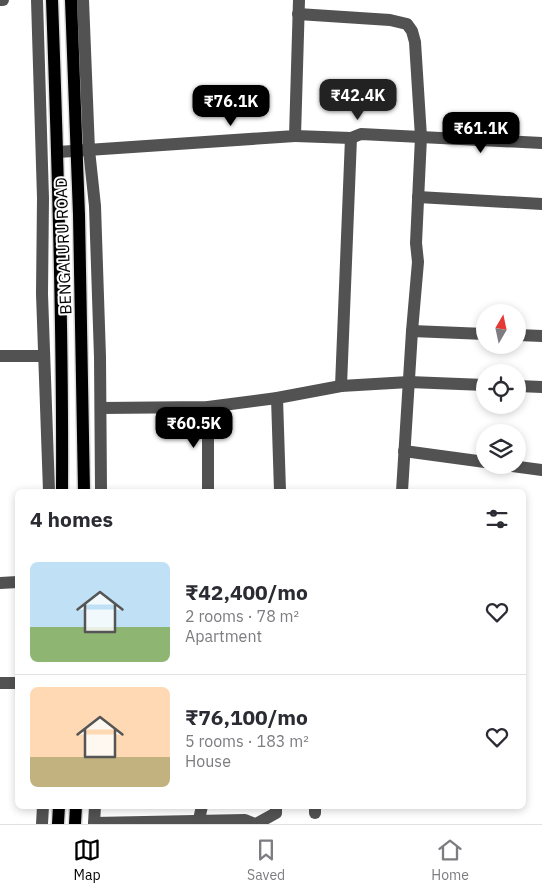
<!DOCTYPE html>
<html lang="en">
<head>
<meta charset="utf-8">
<style>
	body { margin:0; font-family:"IBM Plex Sans",sans-serif; background:#f2f2f3; color:#2b2b33; height:100vh; display:flex; flex-direction:column; font-size:19px; white-space:nowrap }
	* { box-sizing:border-box; margin:0 }
	p { font-size:16px; color:#7c7c81 }
	.icon { flex:none; width:28px; height:28px; fill:none; stroke:currentColor; stroke-width:2; stroke-linecap:round; stroke-linejoin:round }
	.map { position:relative; flex:1; overflow:hidden }
	.details { position:absolute; left:15px; top:489px; width:511px; height:320px; display:flex; flex-direction:column; background:#fff; border-radius:8px; box-shadow:0 2px 8px #0003 }
	.details>* { flex:none }
	.needle { width:32px; rotate:9deg }
	.controls { position:absolute; left:476px; top:304px; display:grid; gap:10px }
	.controls a { display:grid; place-items:center; width:50px; height:50px; border-radius:50%; background:#fff; box-shadow:0 2px 8px #0003; font-size:25px }
	.price { position:absolute; translate:-50% -42px; padding:0 11px; border-radius:10px; background:#000; color:#fff; font-size:16px; line-height:32px; filter:drop-shadow(0 1px 2px #0008) }
	.price::after { content:''; position:absolute; left:50%; top:30px; width:15px; height:11px; margin-left:-8px; background:inherit; clip-path:polygon(0 0,100% 0,50% 100%) }
	.price.active { background:#222; color:#fff }
	ul { padding:0; list-style:none }
	li { display:flex; align-items:center; gap:15px; height:125px; padding:0 15px }
	li+li { border-top:1px solid #e1e1e2 }
	li span { display:grid; place-items:center; flex:none; width:140px; height:100px; border-radius:8px; color:#555 }
	li>.icon { margin-inline-start:auto }
	span .icon { width:60px; height:60px; fill:#fffc; stroke-width:1 }
	li b { font-size:21px }
	h2 { display:flex; justify-content:space-between; align-items:center; height:60px; padding:0 15px; font-size:21px }
	.menu { display:flex; justify-content:space-around; align-items:center; height:70px; border-top:1px solid #e1e1e2; background:#fff; font-size:14px; color:#7c7c81 }
	.menu a { display:grid; justify-items:center; gap:2px }
	.menu .active { color:#000 }
	.map>svg:first-child { display:block }
	.lines { fill:none; stroke-linecap:round; stroke-linejoin:round }
	.major-casing { stroke:#dbdbdb; stroke-width:15 }
	.minor { stroke:#525252; stroke-width:12 }
	.major { stroke:#000; stroke-width:12 }
	.labels { text-anchor:middle; stroke-width:4; stroke-linejoin:round; paint-order:stroke }
	.street-label { font-size:16px; fill:#000; stroke:#fff }
</style>
</head>
<body>
<div class="map">
<svg width="542" height="824" viewBox="0 0 542 824">
	<rect width="100%" height="100%" fill="#fff"/>
	<g class="lines">
		<g class="major-casing">
			<g id="major">
				<path d="M52 0C58 164 63 327 62 491"/>
				<polyline points="71,0 79,215 84,491"/>
				<polyline points="58,824 59,806"/>
				<polyline points="75,824 76,806"/>
			</g>
		</g>
		<g class="minor">
			<polyline points="0,0 3,0"/>
			<polyline points="37,0 43,198 42,294 49,491"/>
			<polyline points="83,0 89,150 95,206 100,357 101,491"/>
			<polyline points="298,14 390,20 407,24 412,31 415,42 421,137 416,243 418,262 412,331 402,491"/>
			<polyline points="295,136 351,138 361,134 542,143"/>
			<polyline points="58,152 295,136 299,0"/>
			<polyline points="418,197 542,204"/>
			<polyline points="412,331 485,334"/>
			<polyline points="518,335 542,336"/>
			<polyline points="0,356 44,356"/>
			<polyline points="341,386 351,138"/>
			<polyline points="518,386 542,387"/>
			<polyline points="277,398 280,491"/>
			<polyline points="101,408 208,407 277,398 341,386 409,382 485,385"/>
			<polyline points="404,451 485,462"/>
			<polyline points="504,465 542,470"/>
			<polyline points="208,491 208,407"/>
			<polyline points="0,583 18,582"/>
			<polyline points="0,683 18,683"/>
			<polyline points="315,813 315,806"/>
			<polyline points="94,823 245,820 255,824"/>
			<polyline points="42,824 43,806"/>
			<polyline points="94,824 95,806"/>
			<polyline points="198,824 202,806"/>
			<polyline points="256,824 276,813 276,806"/>
		</g>
		<use href="#major" class="major"/>
	</g>
	<g class="labels">
		<g class="street-label">
			<text transform="translate(63 246) rotate(-92)" y="6">BENGALURU ROAD</text>
		</g>
	</g>
</svg>
<div class="controls">
<a><svg class="needle" viewBox="-14 -14 28 28"><path d="M0-13l5 13h-10z" fill="#e53935"/><path d="M0 13l5-13h-10z" fill="#7c7c81"/></svg></a>
<a><svg class="icon" aria-label="locate" viewBox="0 0 24 24"><circle cx="12" cy="12" r="6"/><path d="M12 2v4M12 18v4M2 12h4M18 12h4"/></svg></a>
<a><svg class="icon" aria-label="layers" viewBox="0 0 24 24"><path d="M12 4l9 5-9 5-9-5zM3 14l9 5 9-5"/></svg></a>
</div>
<b class="price active" style="left:358px;top:121px">₹42.4K</b>
<b class="price" style="left:231px;top:127px">₹76.1K</b>
<b class="price" style="left:481px;top:154px">₹61.1K</b>
<b class="price" style="left:194px;top:449px">₹60.5K</b>
<section class="details">
<h2>4 homes<svg class="icon" aria-label="filters" viewBox="0 0 24 24"><path d="M4 7h16M4 17h16"/><circle cx="9" cy="7" r="2"/><circle cx="15" cy="17" r="2"/></svg></h2>
<ul>
<li><span style="background:linear-gradient(#bfe0f5 65%,#8fb573 0)"><svg class="icon" aria-label="home" viewBox="0 0 24 24"><path d="M3 11l9-7 9 7M6 9v11h12V9"/></svg></span><div><b>₹42,400/mo</b><p>2 rooms · 78 m²</p><p>Apartment</p></div><svg class="icon" aria-label="heart" viewBox="0 0 24 24"><path d="M12 20l-8-8c-3-5 5-10 8-4 3-6 11-1 8 4z"/></svg></li>
<li><span style="background:linear-gradient(#ffd9b3 70%,#c2b280 0)"><svg class="icon" aria-label="home" viewBox="0 0 24 24"><path d="M3 11l9-7 9 7M6 9v11h12V9"/></svg></span><div><b>₹76,100/mo</b><p>5 rooms · 183 m²</p><p>House</p></div><svg class="icon" aria-label="heart" viewBox="0 0 24 24"><path d="M12 20l-8-8c-3-5 5-10 8-4 3-6 11-1 8 4z"/></svg></li>
</ul>
</section>
</div>
<nav class="menu">
<a class="active"><svg class="icon" aria-label="map" viewBox="0 0 24 24"><path d="M3 6l6-2 6 2 6-2v14l-6 2-6-2-6 2zM9 4v14M15 6v14"/></svg>Map</a>
<a><svg class="icon" aria-label="saved" viewBox="0 0 24 24"><path d="M7 4h10v16l-5-4-5 4z"/></svg>Saved</a>
<a><svg class="icon" aria-label="home" viewBox="0 0 24 24"><path d="M3 11l9-7 9 7M6 9v11h12V9"/></svg>Home</a>
</nav>
</body>
</html>
